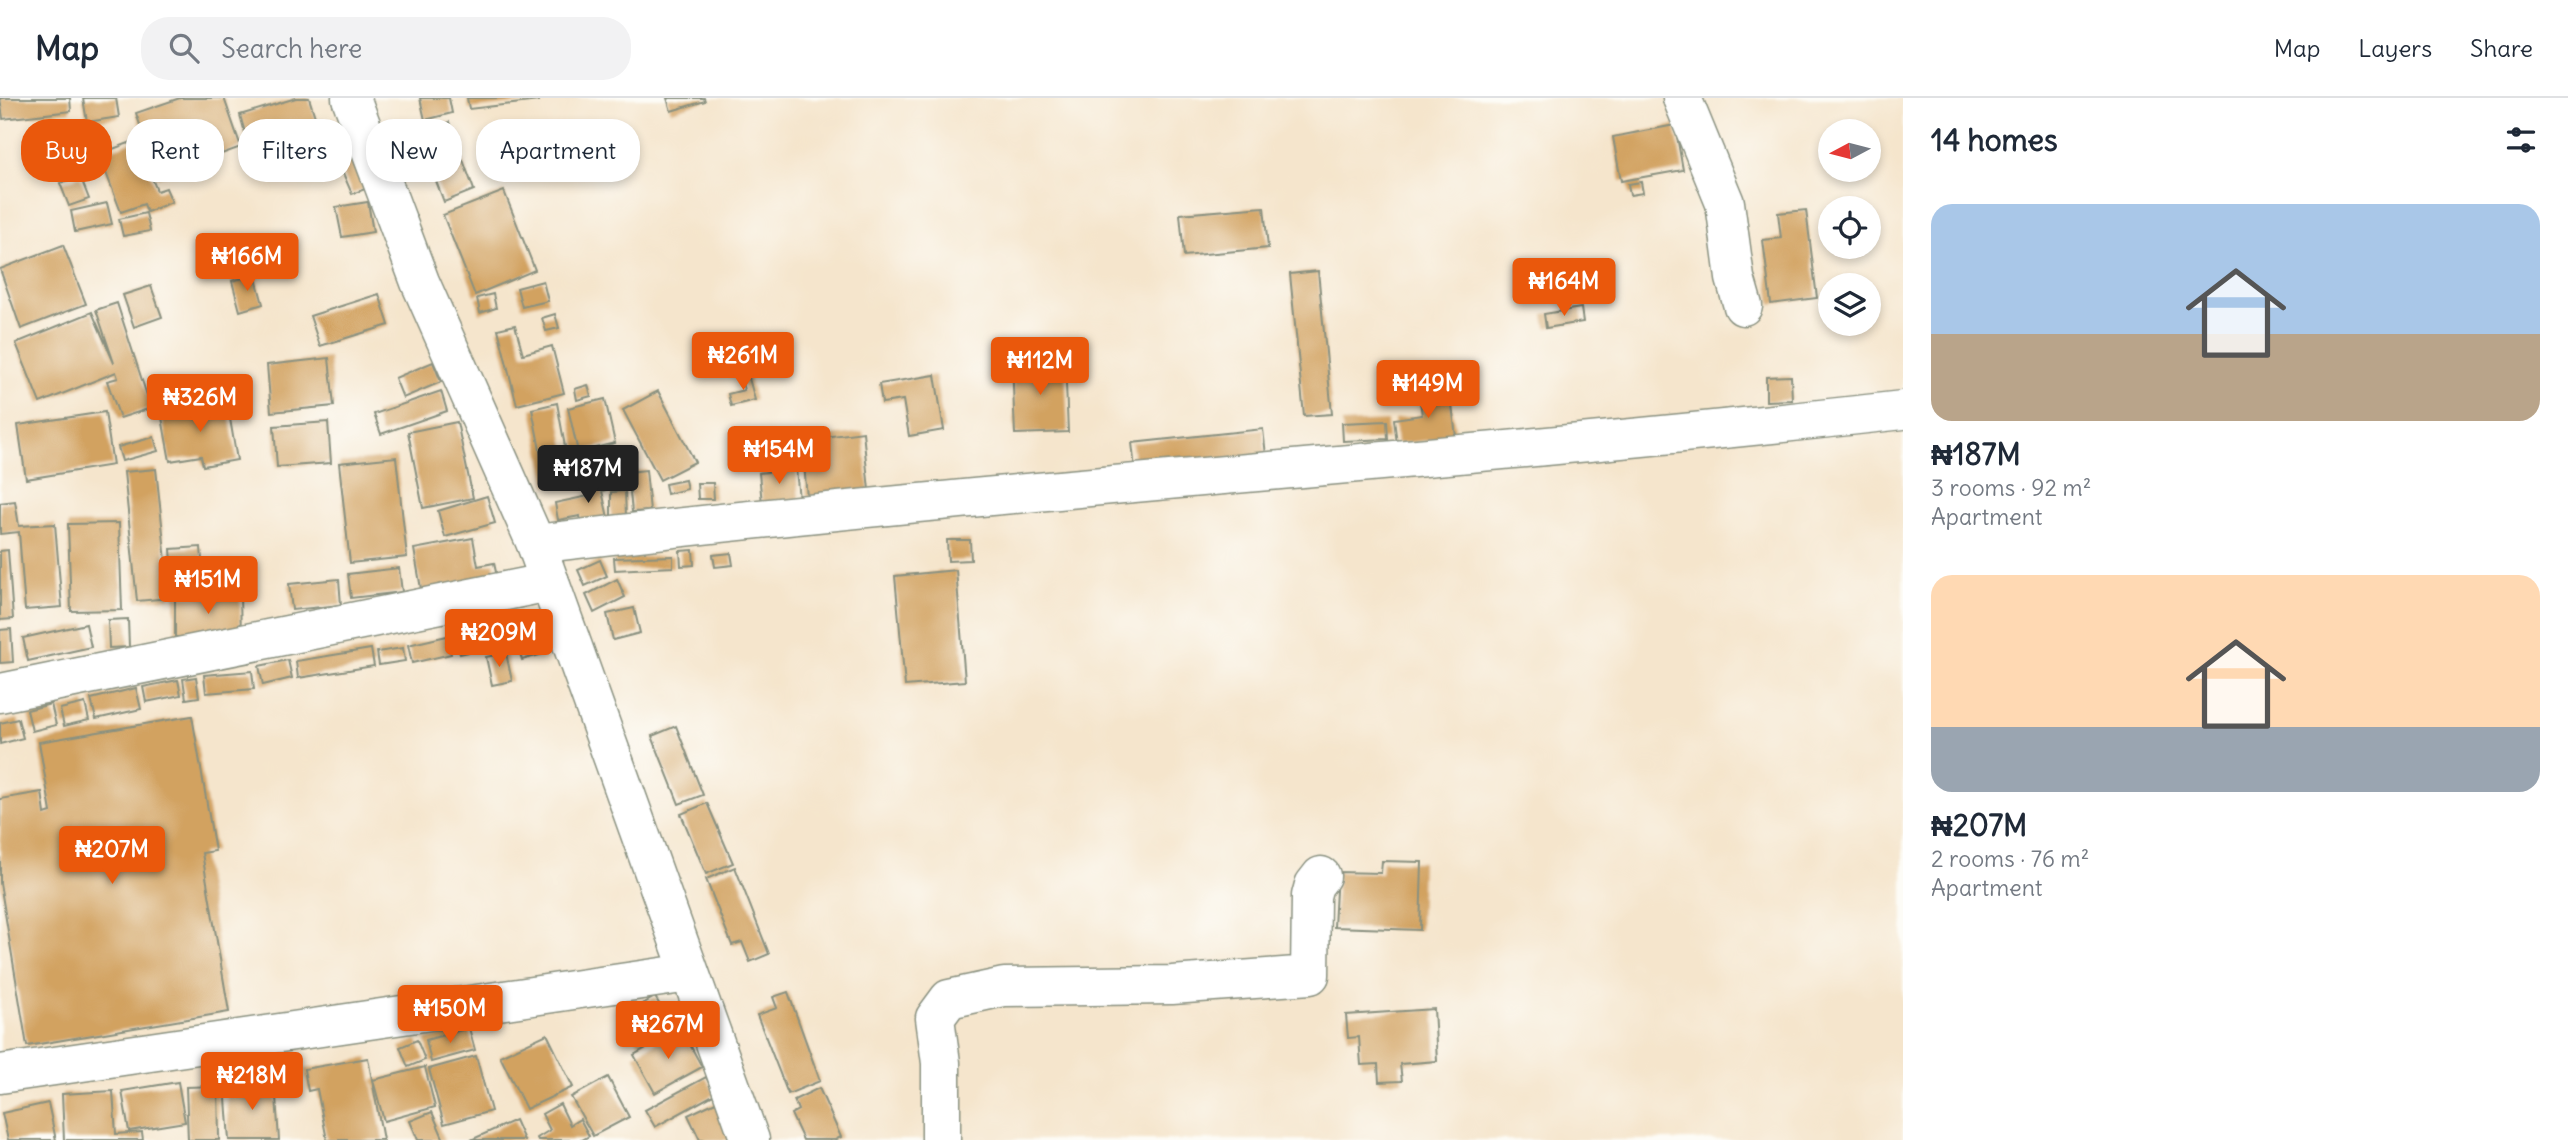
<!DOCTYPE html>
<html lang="en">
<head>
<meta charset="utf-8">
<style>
	body { margin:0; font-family:Delius,sans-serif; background:#f2f2f3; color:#1f2937; height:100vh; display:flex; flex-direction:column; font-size:26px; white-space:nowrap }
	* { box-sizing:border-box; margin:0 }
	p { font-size:23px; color:#747a83 }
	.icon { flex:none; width:38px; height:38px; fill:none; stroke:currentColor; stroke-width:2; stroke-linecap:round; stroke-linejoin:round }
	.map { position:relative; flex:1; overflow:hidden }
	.sheet { display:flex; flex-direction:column; background:#fff; width:665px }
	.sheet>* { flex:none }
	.guide { position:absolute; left:21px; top:21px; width:665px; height:63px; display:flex; gap:14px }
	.needle { width:46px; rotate:263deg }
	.fabs { position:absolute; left:1818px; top:21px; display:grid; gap:14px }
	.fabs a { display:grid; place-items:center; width:63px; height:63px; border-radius:50%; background:#fff; box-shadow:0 4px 10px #0003; font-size:35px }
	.price { position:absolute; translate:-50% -60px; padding:0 16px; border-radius:7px; background:#ea580c; color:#fff; font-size:23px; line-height:46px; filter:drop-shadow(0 2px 4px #0008) }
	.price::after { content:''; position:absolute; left:50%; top:42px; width:21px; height:16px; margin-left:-10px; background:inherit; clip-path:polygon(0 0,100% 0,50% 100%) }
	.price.active { background:#222; color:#fff }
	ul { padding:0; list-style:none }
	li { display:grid; align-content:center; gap:14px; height:371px; padding:0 28px }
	li span { display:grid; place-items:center; height:217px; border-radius:21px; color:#555 }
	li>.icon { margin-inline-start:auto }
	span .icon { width:126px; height:126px; fill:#fffc; stroke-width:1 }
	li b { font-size:30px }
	h2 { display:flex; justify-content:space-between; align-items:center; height:84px; padding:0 28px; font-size:30px }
	.tag { padding:0 24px; border-radius:28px; background:#fff; box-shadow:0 4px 10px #0003; font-size:24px; line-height:63px }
	.tag.active { background:#ea580c; color:#fff }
	header { display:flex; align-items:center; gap:42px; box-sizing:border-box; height:98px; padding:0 35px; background:#fff; border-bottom:2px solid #e0e1e3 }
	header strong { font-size:33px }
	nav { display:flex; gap:38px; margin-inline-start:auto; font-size:24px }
	.search { width:490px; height:63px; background:#f2f2f3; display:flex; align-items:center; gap:18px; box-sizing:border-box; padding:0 24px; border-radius:28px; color:#747a83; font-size:26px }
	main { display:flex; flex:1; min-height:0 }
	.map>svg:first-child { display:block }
	.building { fill:#d2a260 }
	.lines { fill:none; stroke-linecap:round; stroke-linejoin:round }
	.minor-casing { stroke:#8a9180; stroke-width:41 }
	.minor { stroke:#fff; stroke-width:38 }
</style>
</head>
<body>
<header>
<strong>Map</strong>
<div class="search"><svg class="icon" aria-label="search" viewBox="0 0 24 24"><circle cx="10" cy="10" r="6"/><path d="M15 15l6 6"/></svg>Search here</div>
<nav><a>Map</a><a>Layers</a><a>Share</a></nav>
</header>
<main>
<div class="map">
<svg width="1903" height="1042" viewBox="0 0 1903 1042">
	<rect width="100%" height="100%" fill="#fdfcf7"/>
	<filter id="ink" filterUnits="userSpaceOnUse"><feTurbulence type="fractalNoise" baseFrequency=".0143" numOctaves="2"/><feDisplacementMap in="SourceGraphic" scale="14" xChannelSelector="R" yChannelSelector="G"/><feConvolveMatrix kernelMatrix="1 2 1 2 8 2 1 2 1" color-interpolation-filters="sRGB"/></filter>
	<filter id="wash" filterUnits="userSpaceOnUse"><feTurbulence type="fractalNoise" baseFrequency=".00686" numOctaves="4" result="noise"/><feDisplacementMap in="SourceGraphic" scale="28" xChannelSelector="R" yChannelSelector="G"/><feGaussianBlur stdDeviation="1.57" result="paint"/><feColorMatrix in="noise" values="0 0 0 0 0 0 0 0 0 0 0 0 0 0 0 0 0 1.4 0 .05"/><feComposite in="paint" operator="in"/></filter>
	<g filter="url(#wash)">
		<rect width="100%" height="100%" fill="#f5e5cc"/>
		<g id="blocks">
			<g class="building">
				<polygon points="0,0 70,0 71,13 3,21"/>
				<polygon points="83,0 116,0 119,19 87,24"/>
				<polygon points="180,0 224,0 241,49 158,79 136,15"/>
				<polygon points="296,0 309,0 316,22 247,42 240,17"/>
				<polygon points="420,0 449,0 452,15 425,22"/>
				<polygon points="467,0 538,0 538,3 469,11"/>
				<polygon points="667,0 704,0 705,3 671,13"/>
				<polygon points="449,24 474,92 444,104 418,36"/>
				<polygon points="1675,27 1683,72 1621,83 1613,39"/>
				<polygon points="318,31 328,60 287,74 276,46"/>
				<polygon points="66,35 73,54 36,67 29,46"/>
				<polygon points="137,42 157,93 166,90 172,104 147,114 144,106 121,114 99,56"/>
				<polygon points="360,57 373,88 352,96 339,66"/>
				<polygon points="80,78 89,101 69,108 60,85"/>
				<polygon points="1641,84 1643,95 1630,97 1628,86"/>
				<polygon points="504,93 535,172 475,197 443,117"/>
				<polygon points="368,104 373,134 342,139 336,109"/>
				<polygon points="107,105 112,126 75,134 71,113"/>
				<polygon points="1264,109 1268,150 1184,158 1180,116"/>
				<polygon points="1806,112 1817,200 1771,206 1763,142 1781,140 1778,115"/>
				<polygon points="146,115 150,133 123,138 119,121"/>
				<polygon points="63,147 86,206 21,231 0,171"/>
				<polygon points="1318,173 1332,316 1304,318 1290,176"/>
				<polygon points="255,177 263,206 240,213 232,183"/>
				<polygon points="543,183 548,203 522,209 517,190"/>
				<polygon points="151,188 162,219 134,229 123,197"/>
				<polygon points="379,196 389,227 320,248 310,218"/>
				<polygon points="493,196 496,210 480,215 477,200"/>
				<polygon points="117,205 151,310 120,320 107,283 118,280 116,274 40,305 16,245 92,214 114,265 96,212"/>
				<polygon points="1581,210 1583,224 1546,230 1544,216"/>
				<polygon points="555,216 559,230 546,233 542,220"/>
				<polygon points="515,227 523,256 552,248 564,295 517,307 498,231"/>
				<polygon points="329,260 334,308 271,314 267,267"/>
				<polygon points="1065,262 1068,334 1015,336 1012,264"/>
				<polygon points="433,264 441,284 403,300 395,280"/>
				<polygon points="747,273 755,302 731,308 728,296 744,292 739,275"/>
				<polygon points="935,277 944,332 909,338 903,302 882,305 879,286"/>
				<polygon points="1791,278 1792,302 1766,303 1766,279"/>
				<polygon points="588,287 591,298 577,302 575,291"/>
				<polygon points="1450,292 1456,339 1397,346 1394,321 1422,317 1419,296"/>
				<polygon points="441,293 447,313 381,336 374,316"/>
				<polygon points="658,293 695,364 660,382 623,312"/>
				<polygon points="605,301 615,345 578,354 568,310"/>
				<polygon points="227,303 237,362 203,368 201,358 170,363 161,314"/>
				<polygon points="557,305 571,381 547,388 532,311"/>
				<polygon points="105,314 113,367 26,381 18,327"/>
				<polygon points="1387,323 1388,341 1343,343 1342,325"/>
				<polygon points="328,324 331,365 277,369 274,328"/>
				<polygon points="457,324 473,400 423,410 408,334"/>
				<polygon points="1263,331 1266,357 1135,371 1132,345"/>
				<polygon points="863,334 869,392 807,399 804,366 817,365 815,340"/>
				<polygon points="154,339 158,353 122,363 118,349"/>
				<polygon points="396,359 407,459 350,465 339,365"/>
				<polygon points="156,371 170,500 137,503 124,374"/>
				<polygon points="796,371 799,401 762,405 759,375"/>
				<polygon points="646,372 650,413 632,414 628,374"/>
				<polygon points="617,380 619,389 602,393 609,424 582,430 580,418 558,422 555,405 593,397 590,385"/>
				<polygon points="685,382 687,391 667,396 665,386"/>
				<polygon points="697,385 713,385 714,401 698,401"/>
				<polygon points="625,393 626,419 611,419 611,394"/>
				<polygon points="487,398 495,425 445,439 438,413"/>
				<polygon points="15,403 19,428 55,426 62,509 25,512 19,434 0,436 0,405"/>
				<polygon points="119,425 122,512 71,513 68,426"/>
				<polygon points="473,440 478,468 494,465 499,488 423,502 414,451"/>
				<polygon points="947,442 970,442 971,462 948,463"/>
				<polygon points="201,449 204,489 174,491 171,451"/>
				<polygon points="8,452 13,521 0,522 0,453"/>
				<polygon points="693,452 694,467 681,468 680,453"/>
				<polygon points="731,455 733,467 715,469 713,457"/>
				<polygon points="673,458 673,469 615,472 614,460"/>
				<polygon points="600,462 607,478 585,488 578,472"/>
				<polygon points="399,470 402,494 351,500 348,476"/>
				<polygon points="956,472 965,583 905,588 895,478"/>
				<polygon points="339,481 341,507 292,512 289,486"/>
				<polygon points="617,481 625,499 594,515 586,497"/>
				<polygon points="240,497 241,538 175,539 175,498"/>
				<polygon points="634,510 640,535 613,542 607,516"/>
				<polygon points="532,520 543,556 522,562 511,526"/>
				<polygon points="128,521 129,549 109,550 108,522"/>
				<polygon points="86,526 91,549 28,563 23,540"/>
				<polygon points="507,526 511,543 488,548 484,531"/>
				<polygon points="11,531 13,564 0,565 0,532"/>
				<polygon points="479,531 484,550 460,556 455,537"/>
				<polygon points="447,538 451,556 412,565 408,547"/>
				<polygon points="403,550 405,563 379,567 377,554"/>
				<polygon points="371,551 374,568 298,580 296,563"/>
				<polygon points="506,555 512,583 492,587 486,559"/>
				<polygon points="288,562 292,580 263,587 259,568"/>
				<polygon points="252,573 254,591 206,595 204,577"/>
				<polygon points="196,579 199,599 186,601 183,581"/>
				<polygon points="178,582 181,597 146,604 143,589"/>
				<polygon points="136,590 141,611 96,621 91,601"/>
				<polygon points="85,605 89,622 64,628 60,611"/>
				<polygon points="51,606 56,627 32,633 27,612"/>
				<polygon points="192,618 215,753 202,755 229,914 27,948 0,785 0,701 42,694 45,716 51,714 39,644"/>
				<polygon points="18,621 23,640 0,646 0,625"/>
				<polygon points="676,628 703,697 679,706 652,638"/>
				<polygon points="707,705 733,765 706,776 681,716"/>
				<polygon points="1382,763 1422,764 1420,832 1334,829 1337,774 1381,775"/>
				<polygon points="735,769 769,856 750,864 742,844 732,847 706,781"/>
				<polygon points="788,894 820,983 788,996 757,917 777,910 773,899"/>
				<polygon points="655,899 672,927 639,946 623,917"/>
				<polygon points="1434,911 1437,963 1400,966 1402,983 1379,984 1378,966 1361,967 1359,939 1348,940 1346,917"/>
				<polygon points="469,930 475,952 431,964 426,942"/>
				<polygon points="681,930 702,969 655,995 634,957"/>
				<polygon points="547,936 573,989 526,1011 500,958"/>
				<polygon points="417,942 425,962 408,969 400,949"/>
				<polygon points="476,958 491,1013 444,1026 429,971"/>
				<polygon points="368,960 383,1042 327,1042 317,991 308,993 304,971"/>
				<polygon points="425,969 435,1009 384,1023 373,982"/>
				<polygon points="608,979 629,1019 593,1038 571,999"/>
				<polygon points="706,979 715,996 655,1029 645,1012"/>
				<polygon points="178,984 185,1024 129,1033 122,993"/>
				<polygon points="275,984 279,1042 229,1042 225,987"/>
				<polygon points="218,988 219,1042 188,1042 186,989"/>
				<polygon points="819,990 841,1039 835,1042 803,1042 791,1016 798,1012 794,1002"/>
				<polygon points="113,993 116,1036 142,1034 143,1042 64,1042 62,996"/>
				<polygon points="720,1002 733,1042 700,1042 688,1017"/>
				<polygon points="48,1005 56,1042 8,1042 2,1015"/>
				<polygon points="560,1006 570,1027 580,1021 589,1038 582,1042 538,1042 537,1040 550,1032 542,1016"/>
				<polygon points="432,1014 444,1042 418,1042 410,1023"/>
				<polygon points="515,1022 524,1042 471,1042"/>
			</g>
		</g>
	</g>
	<g filter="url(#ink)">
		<use href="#blocks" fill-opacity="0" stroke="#8a9180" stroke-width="2"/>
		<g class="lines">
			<g class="minor-casing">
				<g id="minor">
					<polyline points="351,0 420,184 536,446 750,1042"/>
					<polyline points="1682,0 1725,105 1735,180 1743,208"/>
					<path d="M536 446C991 391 1448 363 1903 312"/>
					<polyline points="0,595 550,484"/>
					<polyline points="0,976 689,875"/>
					<polyline points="941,1042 941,965 935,920 949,901 1004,889 1172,887 1310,877 1311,798 1314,787 1321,778"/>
				</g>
			</g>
			<use href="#minor" class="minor"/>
		</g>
	</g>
</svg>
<div class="fabs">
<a><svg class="needle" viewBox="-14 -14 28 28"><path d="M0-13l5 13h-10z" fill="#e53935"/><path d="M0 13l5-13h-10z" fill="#747a83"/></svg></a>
<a><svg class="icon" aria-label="locate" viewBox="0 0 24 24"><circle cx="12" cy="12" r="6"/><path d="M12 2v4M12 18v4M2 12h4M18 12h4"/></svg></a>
<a><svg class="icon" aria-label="layers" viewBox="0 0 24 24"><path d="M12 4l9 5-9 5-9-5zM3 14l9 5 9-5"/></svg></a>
</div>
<b class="price" style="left:247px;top:195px">₦166M</b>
<b class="price" style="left:1564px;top:220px">₦164M</b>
<b class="price" style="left:743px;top:294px">₦261M</b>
<b class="price" style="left:1040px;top:299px">₦112M</b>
<b class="price" style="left:1428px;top:322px">₦149M</b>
<b class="price" style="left:200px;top:336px">₦326M</b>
<b class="price" style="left:779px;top:388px">₦154M</b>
<b class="price active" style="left:588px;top:407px">₦187M</b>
<b class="price" style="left:208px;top:518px">₦151M</b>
<b class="price" style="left:499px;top:571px">₦209M</b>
<b class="price" style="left:112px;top:788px">₦207M</b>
<b class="price" style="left:450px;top:947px">₦150M</b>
<b class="price" style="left:668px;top:963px">₦267M</b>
<b class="price" style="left:252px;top:1014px">₦218M</b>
<div class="guide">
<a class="tag active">Buy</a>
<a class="tag">Rent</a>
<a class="tag">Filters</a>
<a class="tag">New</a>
<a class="tag">Apartment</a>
</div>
</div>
<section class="sheet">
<h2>14 homes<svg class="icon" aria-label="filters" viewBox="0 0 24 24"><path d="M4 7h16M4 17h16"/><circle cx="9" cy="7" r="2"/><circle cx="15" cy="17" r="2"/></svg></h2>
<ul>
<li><span style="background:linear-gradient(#a9c7e8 60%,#b9a48a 0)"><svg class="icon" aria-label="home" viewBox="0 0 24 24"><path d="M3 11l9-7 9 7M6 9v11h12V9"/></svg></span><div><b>₦187M</b><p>3 rooms · 92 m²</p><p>Apartment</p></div></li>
<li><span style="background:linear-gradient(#ffd9b3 70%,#9aa5b1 0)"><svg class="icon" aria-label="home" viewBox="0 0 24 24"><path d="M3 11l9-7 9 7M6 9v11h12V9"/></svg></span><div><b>₦207M</b><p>2 rooms · 76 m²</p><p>Apartment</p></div></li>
</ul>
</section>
</main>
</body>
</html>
